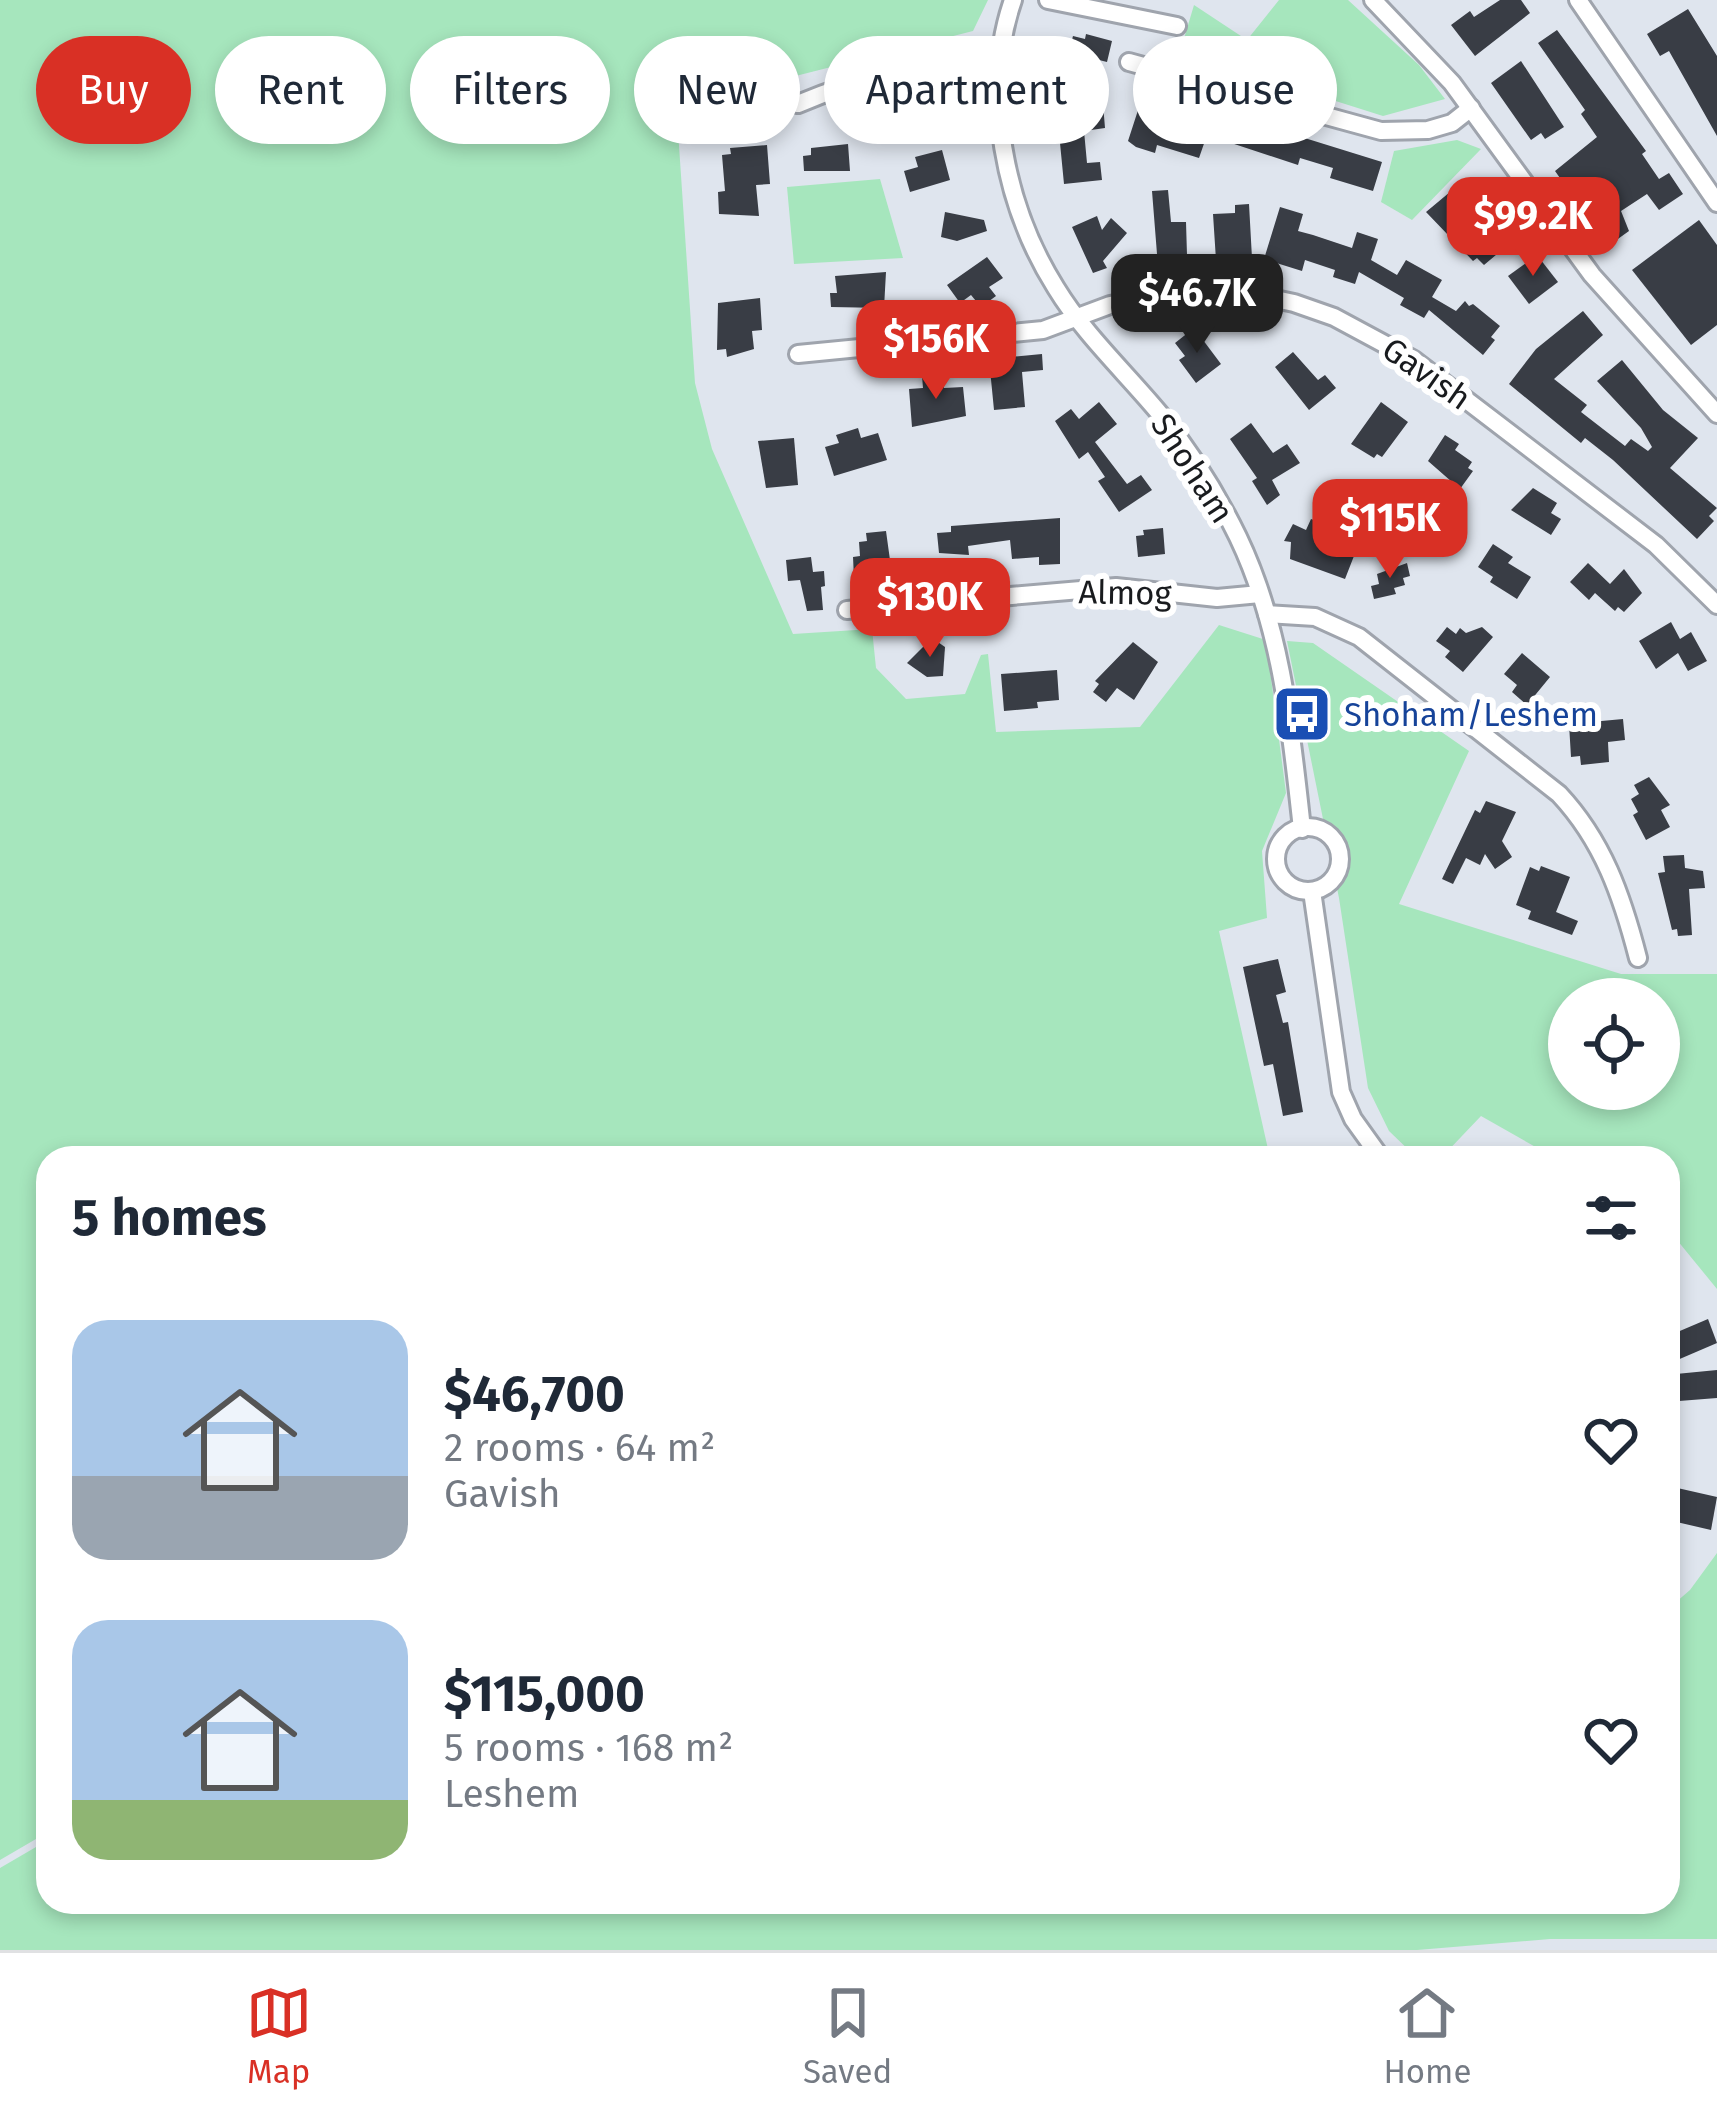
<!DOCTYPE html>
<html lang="en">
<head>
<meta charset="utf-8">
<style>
	body { margin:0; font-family:"Fira Sans",sans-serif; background:#f6f6f7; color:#1f2937; height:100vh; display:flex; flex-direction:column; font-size:45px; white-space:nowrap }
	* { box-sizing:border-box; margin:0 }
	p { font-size:39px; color:#747a83 }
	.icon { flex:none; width:66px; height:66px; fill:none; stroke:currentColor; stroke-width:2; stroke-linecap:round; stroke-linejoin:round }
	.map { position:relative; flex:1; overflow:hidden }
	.side { position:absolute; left:36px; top:1146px; width:1644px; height:768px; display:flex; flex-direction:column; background:#fff; border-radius:36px; box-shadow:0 6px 18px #0003 }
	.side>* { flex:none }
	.hud { position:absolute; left:36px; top:36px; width:1647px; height:108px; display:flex; gap:24px }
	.fabs { position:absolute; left:1548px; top:978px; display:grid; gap:24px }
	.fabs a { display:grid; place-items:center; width:132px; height:132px; border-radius:50%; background:#fff; box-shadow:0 6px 18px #0003; font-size:60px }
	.price { position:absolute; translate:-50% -102px; padding:0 27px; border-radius:24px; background:#d93025; color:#fff; font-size:39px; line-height:78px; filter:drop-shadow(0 3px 6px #0008) }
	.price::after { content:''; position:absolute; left:50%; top:72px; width:36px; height:27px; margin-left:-18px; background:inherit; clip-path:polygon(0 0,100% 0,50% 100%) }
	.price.active { background:#222; color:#fff }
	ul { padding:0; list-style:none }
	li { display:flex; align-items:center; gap:36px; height:300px; padding:0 36px }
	li span { display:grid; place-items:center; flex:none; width:336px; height:240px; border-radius:36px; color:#555 }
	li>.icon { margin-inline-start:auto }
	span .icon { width:144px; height:144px; fill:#fffc; stroke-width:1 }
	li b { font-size:51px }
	h2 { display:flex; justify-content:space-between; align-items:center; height:144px; padding:0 36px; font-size:51px }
	.tag { padding:0 42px; border-radius:54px; background:#fff; box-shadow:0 6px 18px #0003; font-size:42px; line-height:108px }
	.tag.active { background:#d93025; color:#fff }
	.tabs { display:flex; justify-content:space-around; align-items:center; height:168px; border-top:3px solid #e0e1e3; background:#fff; font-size:33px; color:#747a83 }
	.tabs a { display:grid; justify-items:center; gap:6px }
	.tabs .active { color:#d93025 }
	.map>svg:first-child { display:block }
	.green { fill:#a6e6bd; fill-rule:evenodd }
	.building { fill:#393d45 }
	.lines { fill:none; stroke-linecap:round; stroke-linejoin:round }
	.minor-casing { stroke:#9fa4ad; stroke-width:22 }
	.minor { stroke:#fff; stroke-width:16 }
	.labels { text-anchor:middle; stroke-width:12; stroke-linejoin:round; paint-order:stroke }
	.street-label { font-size:33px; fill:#191b1e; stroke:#fff }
	.transit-label { font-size:33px; fill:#164399; stroke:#fff; text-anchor:start }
</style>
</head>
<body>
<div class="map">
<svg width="1717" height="1950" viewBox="0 0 1717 1950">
	<rect width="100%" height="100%" fill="#dfe5ee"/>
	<g class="green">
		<polygon points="0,0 988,0 973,31 768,83 774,108 677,116 695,383 712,449 793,634 872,629 876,668 906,699 965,694 981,655 988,654 996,732 1140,727 1219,625 1266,640 1286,793 1262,851 1267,918 1219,931 1270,1158 48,1158 48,1832 0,1860"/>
		<polygon points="1279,0 1348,0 1419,65 1445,99 1383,116 1180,52 1194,5 1247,40"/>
		<polygon points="1457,140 1481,149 1412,220 1381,202 1394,151"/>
		<polygon points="880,179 903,258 794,264 787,187"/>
		<path d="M1287 641 1313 643 1469 751 1399 904 1621 974H1717V1289L1668 1229V1158H1555L1481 1116 1441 1158H1417L1389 1131 1368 1088 1339 898ZM1569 999H1659V1089H1569Z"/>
		<polygon points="1717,1553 1717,1939 1550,1939 1417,1950 0,1950 0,1868 48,1840 48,1902 1668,1902 1668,1609 1690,1590"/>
	</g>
	<g class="building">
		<polygon points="1500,0 1521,0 1530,13 1475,56 1451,25 1470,11 1474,17"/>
		<polygon points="1688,9 1717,56 1717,136 1669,51 1660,56 1647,34"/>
		<polygon points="1557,30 1646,151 1642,154 1659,179 1669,173 1683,194 1659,210 1647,194 1621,211 1629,231 1608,246 1555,171 1597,137 1581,114 1585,110 1538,43"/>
		<polygon points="1086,34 1112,41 1107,62 1095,59 1091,73 1041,61 1047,38 1071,43 1073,36 1085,39"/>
		<polygon points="1521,61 1564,127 1545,139 1541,133 1531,140 1491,83"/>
		<polygon points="1088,89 1087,93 1102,92 1105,128 1084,131 1087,163 1100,162 1102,180 1064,184 1060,143 1054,143 1052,124 1043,124 1041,93"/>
		<polygon points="923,91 948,104 954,133 935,136 933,123 910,127 908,114 896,116 893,97"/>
		<polygon points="1155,100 1197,109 1196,113 1228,124 1230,115 1382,162 1373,191 1330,178 1333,168 1300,158 1298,165 1207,135 1199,158 1157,145 1155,153 1136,147 1128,141 1141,101 1154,105"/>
		<polygon points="848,144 850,171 804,171 803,156 811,155 811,148"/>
		<polygon points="767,145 770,184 756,185 759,216 719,214 718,192 725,191 722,155 731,154 730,148"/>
		<polygon points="942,150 950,180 910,192 904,171 918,167 915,157"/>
		<polygon points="1462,182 1473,195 1482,187 1521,234 1484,265 1477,258 1473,261 1426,212"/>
		<polygon points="1168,190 1171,222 1186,222 1187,255 1157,254 1152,191"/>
		<polygon points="1249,204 1252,258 1216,260 1213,214 1235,213 1235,205"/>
		<polygon points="1280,207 1303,214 1298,231 1313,235 1352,248 1357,232 1378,239 1371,260 1397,275 1406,260 1442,280 1432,297 1456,311 1465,301 1469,306 1473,304 1500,326 1491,337 1495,340 1483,355 1429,310 1424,318 1400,305 1404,298 1359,272 1355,284 1333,277 1335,270 1305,260 1302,271 1264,259"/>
		<polygon points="945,212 984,220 987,231 957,241 941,237"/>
		<polygon points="1097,216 1102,230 1111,218 1127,233 1103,261 1107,268 1093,273 1072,227"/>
		<polygon points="1699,220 1717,245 1717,325 1691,345 1632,270"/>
		<polygon points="1537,255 1558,282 1529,304 1508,276"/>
		<polygon points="987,257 1003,278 989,287 996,296 981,307 971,295 960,303 947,285"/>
		<polygon points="886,272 884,308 831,307 830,293 837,293 835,276"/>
		<polygon points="760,298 762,330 752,331 754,349 727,357 726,349 717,350 718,303"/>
		<polygon points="1583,311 1603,335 1554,379 1587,405 1581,412 1625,446 1631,439 1648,451 1652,447 1641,428 1597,381 1622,360 1663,410 1698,438 1670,468 1717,508 1709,516 1714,521 1697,539 1613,460 1585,438 1581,443 1509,384 1536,349"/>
		<polygon points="1194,328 1221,364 1196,383 1179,360 1185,356 1175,343"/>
		<polygon points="1293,352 1318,380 1325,375 1336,388 1309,410 1275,367"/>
		<polygon points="1042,354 1043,370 1022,372 1025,407 994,410 989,359"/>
		<polygon points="943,374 944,388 963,387 966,416 912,427 909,389 923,388 922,376"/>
		<polygon points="1099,402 1117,424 1095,442 1127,484 1141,475 1152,490 1119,512 1098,481 1105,477 1088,452 1079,459 1055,421 1071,409 1079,419"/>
		<polygon points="1381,402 1408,422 1382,457 1377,454 1374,458 1351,444"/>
		<polygon points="1251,423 1273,453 1287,444 1300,463 1272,480 1280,495 1267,505 1252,481 1257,478 1230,439"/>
		<polygon points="858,428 861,438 878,433 887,460 834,476 825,447 839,443 836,435"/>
		<polygon points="1445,435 1459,444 1455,450 1472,462 1468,468 1473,471 1460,489 1428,461"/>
		<polygon points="794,438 798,485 766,488 758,441"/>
		<polygon points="1533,488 1557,503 1551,513 1561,519 1551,535 1511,510"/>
		<polygon points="1412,491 1454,498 1446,517 1454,524 1436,547 1401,518"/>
		<polygon points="1060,518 1060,564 1039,565 1039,557 1012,559 1010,540 968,546 969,555 939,553 937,533 951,532 951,526"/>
		<polygon points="1311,519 1361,538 1345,579 1290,559 1291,542 1284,541 1293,524 1306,530"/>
		<polygon points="1163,528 1165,554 1138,557 1136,536 1144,535 1143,530"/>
		<polygon points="886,531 893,582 877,584 876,576 854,578 853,557 860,556 859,542 867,541 866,533"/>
		<polygon points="1493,544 1513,557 1508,563 1531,577 1517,599 1490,582 1493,577 1478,567"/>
		<polygon points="811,557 813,572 824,571 825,586 821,587 823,610 807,611 800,580 788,581 786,560"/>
		<polygon points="1407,563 1410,576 1403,578 1405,585 1394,588 1396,594 1374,599 1371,586 1379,584 1377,574"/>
		<polygon points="1588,563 1610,584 1624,569 1642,593 1624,612 1618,607 1615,611 1595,593 1589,600 1570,582"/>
		<polygon points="1671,622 1680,639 1691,632 1707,661 1688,671 1678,653 1656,669 1639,641"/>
		<polygon points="1447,627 1456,634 1460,628 1466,633 1482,627 1493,637 1463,672 1445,657 1450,651 1436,641"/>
		<polygon points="932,638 945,647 943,676 927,677 907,663"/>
		<polygon points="1133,642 1158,662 1134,700 1117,688 1106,702 1093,692 1099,684 1095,681"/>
		<polygon points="1522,653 1550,677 1527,705 1512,692 1517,685 1504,674"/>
		<polygon points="1057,670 1059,700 1037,702 1038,708 1004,711 1001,674"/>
		<polygon points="1623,719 1625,740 1608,742 1609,762 1581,765 1580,756 1571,757 1569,724"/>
		<polygon points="1649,777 1670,805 1661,810 1670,827 1646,840 1633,815 1638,812 1631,799 1639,794 1634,785"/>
		<polygon points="1486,801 1516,812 1502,841 1512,857 1495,869 1485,854 1480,865 1466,858 1453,884 1442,879 1475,810 1480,813"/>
		<polygon points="1684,855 1685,868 1703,871 1705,888 1689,889 1692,935 1678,936 1677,929 1672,930 1658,873 1665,872 1663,856"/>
		<polygon points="1541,866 1570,877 1556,912 1578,921 1572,935 1528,919 1531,911 1516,905 1530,867 1539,871"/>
		<polygon points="1278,959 1286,992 1276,995 1283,1023 1288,1022 1303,1112 1283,1116 1273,1064 1264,1066 1243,967"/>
		<polygon points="1708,1319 1717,1343 1675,1361 1668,1336"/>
		<polygon points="1717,1370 1717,1398 1679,1401 1676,1374"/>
		<polygon points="1673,1487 1717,1497 1711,1530 1668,1520"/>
	</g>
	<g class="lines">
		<g class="minor-casing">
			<g id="minor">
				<path d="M1013 0C981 92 1005 207 1056 288 1084 334 1126 373 1160 414 1191 452 1217 494 1238 537 1282 629 1291 729 1302 829"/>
				<polyline points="1048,0 1177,26"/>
				<polyline points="1373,0 1452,83 1592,275 1717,414"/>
				<polyline points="1578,0 1717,203"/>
				<polyline points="1129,62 1381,131 1428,130 1452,123 1471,108"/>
				<path d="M798 104C860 78 930 57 999 63"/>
				<polyline points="798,354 1043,330 1110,305 1181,291 1256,295 1294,303 1334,317 1414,360 1656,545 1717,605"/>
				<polyline points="847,610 1116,587 1217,598 1260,594"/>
				<path d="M1267 614 1315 617 1359 637 1559 794C1603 841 1622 896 1638 958"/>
				<circle cx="1308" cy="859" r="32"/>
				<polyline points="1312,891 1341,1092 1353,1119 1381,1158"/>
			</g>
		</g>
		<use href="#minor" class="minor"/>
	</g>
	<defs>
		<g id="bus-square" transform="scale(3)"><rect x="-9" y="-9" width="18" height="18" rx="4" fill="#1a4fb4" stroke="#fff"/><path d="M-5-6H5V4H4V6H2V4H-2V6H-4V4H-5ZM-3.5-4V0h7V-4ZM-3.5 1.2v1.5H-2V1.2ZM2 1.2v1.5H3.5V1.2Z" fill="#fff"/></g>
	</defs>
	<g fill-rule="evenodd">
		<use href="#bus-square" x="1302" y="714"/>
	</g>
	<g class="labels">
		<g class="street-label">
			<text transform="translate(1427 373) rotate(35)" y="12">Gavish</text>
			<text transform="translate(1193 468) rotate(57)" y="12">Shoham</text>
			<text transform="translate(1125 592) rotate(1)" y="12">Almog</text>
		</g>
		<g class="transit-label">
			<text x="1344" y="726">Shoham/Leshem</text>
		</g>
	</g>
</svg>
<div class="fabs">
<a><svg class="icon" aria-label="locate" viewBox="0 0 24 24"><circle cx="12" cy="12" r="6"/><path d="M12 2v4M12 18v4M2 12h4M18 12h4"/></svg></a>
</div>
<b class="price" style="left:1533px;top:279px">$99.2K</b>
<b class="price active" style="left:1197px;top:356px">$46.7K</b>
<b class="price" style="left:936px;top:402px">$156K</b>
<b class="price" style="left:1390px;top:581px">$115K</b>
<b class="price" style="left:930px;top:660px">$130K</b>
<div class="hud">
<a class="tag active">Buy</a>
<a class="tag">Rent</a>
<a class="tag">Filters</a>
<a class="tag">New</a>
<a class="tag">Apartment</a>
<a class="tag">House</a>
</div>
<section class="side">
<h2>5 homes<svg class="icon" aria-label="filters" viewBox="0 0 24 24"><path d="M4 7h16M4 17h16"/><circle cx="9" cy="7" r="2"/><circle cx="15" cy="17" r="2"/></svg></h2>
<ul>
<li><span style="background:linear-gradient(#a9c7e8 65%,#9aa5b1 0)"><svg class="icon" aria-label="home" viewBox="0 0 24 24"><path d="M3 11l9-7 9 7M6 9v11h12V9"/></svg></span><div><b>$46,700</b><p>2 rooms · 64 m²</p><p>Gavish</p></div><svg class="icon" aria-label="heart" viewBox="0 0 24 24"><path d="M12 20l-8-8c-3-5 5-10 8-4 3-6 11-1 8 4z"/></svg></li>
<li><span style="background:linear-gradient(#a9c7e8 75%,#8fb573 0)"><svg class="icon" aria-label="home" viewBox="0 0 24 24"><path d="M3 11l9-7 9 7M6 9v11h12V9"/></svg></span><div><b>$115,000</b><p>5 rooms · 168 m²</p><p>Leshem</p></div><svg class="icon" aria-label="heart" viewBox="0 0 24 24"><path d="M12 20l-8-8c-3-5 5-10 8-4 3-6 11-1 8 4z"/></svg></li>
</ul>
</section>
</div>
<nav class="tabs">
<a class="active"><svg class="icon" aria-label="map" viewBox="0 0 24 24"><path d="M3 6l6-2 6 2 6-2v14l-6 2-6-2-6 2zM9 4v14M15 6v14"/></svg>Map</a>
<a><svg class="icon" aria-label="saved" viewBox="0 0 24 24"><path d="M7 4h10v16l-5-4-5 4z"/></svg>Saved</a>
<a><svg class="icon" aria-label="home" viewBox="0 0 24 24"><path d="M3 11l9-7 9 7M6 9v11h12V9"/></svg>Home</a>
</nav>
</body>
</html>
